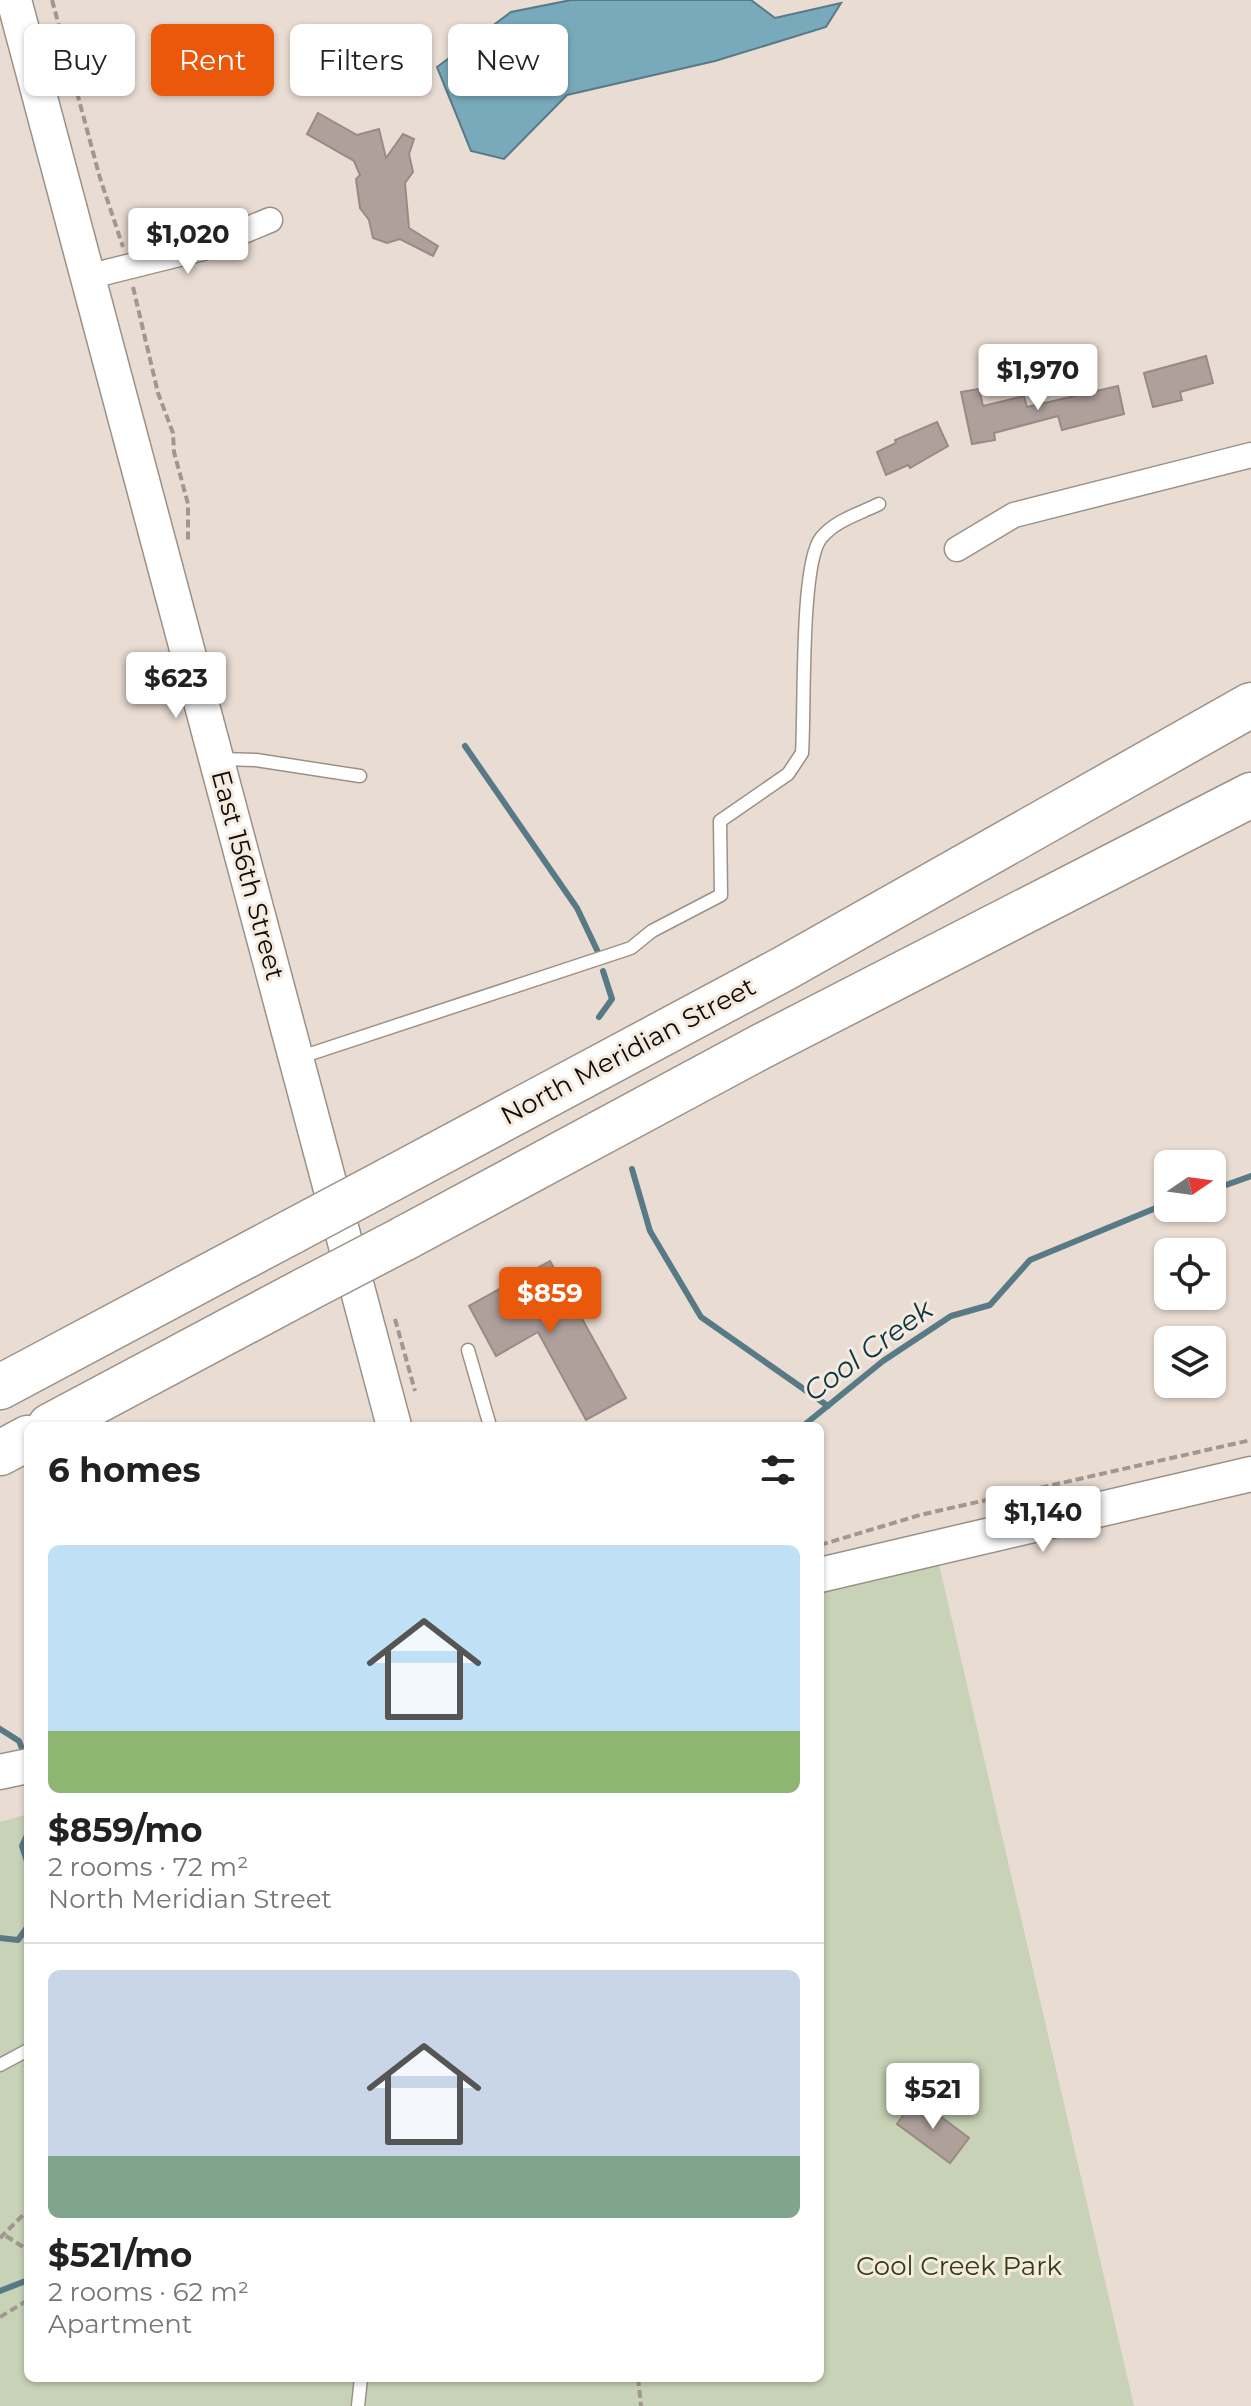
<!DOCTYPE html>
<html lang="en">
<head>
<meta charset="utf-8">
<style>
	body { margin:0; font-family:Montserrat,sans-serif; background:#f6f6f6; color:#222; height:100vh; display:flex; flex-direction:column; font-size:30px; white-space:nowrap }
	* { box-sizing:border-box; margin:0 }
	p { font-size:26px; color:#767676 }
	.icon { flex:none; width:44px; height:44px; fill:none; stroke:currentColor; stroke-width:2; stroke-linecap:round; stroke-linejoin:round }
	.map { position:relative; flex:1; overflow:hidden }
	.side { position:absolute; left:24px; top:1422px; width:800px; height:960px; display:flex; flex-direction:column; background:#fff; border-radius:12px; box-shadow:0 2px 6px #0004 }
	.side>* { flex:none }
	.banner { position:absolute; left:24px; top:24px; width:800px; height:72px; display:flex; gap:16px }
	.needle { width:52px; rotate:77deg }
	.tools { position:absolute; left:1154px; top:1150px; display:grid; gap:16px }
	.tools a { display:grid; place-items:center; width:72px; height:72px; border-radius:12px; background:#fff; box-shadow:0 2px 6px #0004; font-size:40px }
	.price { position:absolute; translate:-50% -68px; padding:0 18px; border-radius:8px; background:#fff; color:#222; font-size:26px; line-height:52px; filter:drop-shadow(0 2px 4px #0008) }
	.price::after { content:''; position:absolute; left:50%; top:48px; width:24px; height:18px; margin-left:-12px; background:inherit; clip-path:polygon(0 0,100% 0,50% 100%) }
	.price.current { background:#ea580c; color:#fff }
	ul { padding:0; list-style:none }
	li { display:grid; align-content:center; gap:16px; height:424px; padding:0 24px }
	li+li { border-top:2px solid #e0e0e0 }
	li span { display:grid; place-items:center; height:248px; border-radius:12px; color:#555 }
	li>.icon { margin-inline-start:auto }
	span .icon { width:144px; height:144px; fill:#fffc; stroke-width:1 }
	li b { font-size:34px }
	h2 { display:flex; justify-content:space-between; align-items:center; height:96px; padding:0 24px; font-size:34px }
	.chip { padding:0 28px; border-radius:12px; background:#fff; box-shadow:0 2px 6px #0004; font-size:28px; line-height:72px }
	.chip.current { background:#ea580c; color:#fff }
	.map>svg:first-child { display:block }
	.green { fill:#c8d2b6 }
	.water { fill:#78aabc; stroke:#587a86; stroke-width:2 }
	.lines { fill:none; stroke-linecap:round; stroke-linejoin:round }
	.stream { stroke:#587a86; stroke-width:6 }
	.building { fill:#afa09c; stroke:#998a86; stroke-width:2 }
	.lane-casing { stroke:#9c9187; stroke-width:15 }
	.street-casing { stroke:#9c9187; stroke-width:27 }
	.secondary-casing { stroke:#9c9187; stroke-width:37 }
	.highway-casing { stroke:#9c9187; stroke-width:47 }
	.path { stroke:#a1978f; stroke-width:4; stroke-dasharray:8 4; stroke-linecap:butt }
	.lane { stroke:#fff; stroke-width:12 }
	.street { stroke:#fff; stroke-width:24 }
	.secondary { stroke:#fff; stroke-width:34 }
	.highway { stroke:#fff; stroke-width:44 }
	.highway-bridge-casing { stroke:#9c9187; stroke-width:47; stroke-linecap:butt }
	.highway-bridge { stroke:#fff; stroke-width:44 }
	.labels { text-anchor:middle; stroke-width:6; stroke-linejoin:round; paint-order:stroke }
	.street-label { font-size:26px; fill:#0f0b08; stroke:#f6eadf }
	.park-label { font-size:26px; fill:#303e0f; stroke:#f6eadf }
	.water-label { font-size:28px; font-style:italic; fill:#073745; stroke:#f6eadf }
</style>
</head>
<body>
<div class="map">
<svg width="1251" height="2406" viewBox="0 0 1251 2406">
	<rect width="100%" height="100%" fill="#e9dcd2"/>
	<polygon class="green" points="939,1564 1134,2406 0,2406 0,1822 28,1814 28,2378 820,2378 820,1593"/>
	<polygon class="water" points="571,0 751,0 775,18 841,3 826,27 715,61 567,95 504,159 471,151 437,67 511,12"/>
	<g class="lines">
		<g class="stream">
			<polyline points="465,746 577,908 597,950"/>
			<polyline points="599,1017 612,999 603,971"/>
			<polyline points="632,1169 650,1231 701,1317 828,1406"/>
			<polyline points="1212,1190 1251,1176"/>
			<polyline points="803,1426 883,1361 951,1316 990,1305 1030,1260 1168,1203"/>
			<polyline points="0,1729 19,1741 25,1756"/>
			<polyline points="28,1833 22,1846 28,1864"/>
			<polyline points="0,1938 18,1940 28,1926"/>
			<polyline points="0,2291 28,2280"/>
		</g>
	</g>
	<g class="building">
		<polygon points="318,113 357,135 379,129 386,158 403,134 414,139 409,154 413,172 405,183 409,228 438,246 433,256 400,239 387,243 373,238 369,220 360,208 356,179 360,175 354,161 307,134"/>
		<polygon points="1206,356 1213,383 1180,392 1182,400 1153,407 1144,373"/>
		<polygon points="1118,386 1124,414 1062,430 1058,416 994,433 995,440 972,444 961,392 979,389 983,406 1024,396 1027,407"/>
		<polygon points="937,422 948,446 910,468 908,465 886,475 877,452 896,443 895,440"/>
		<polygon points="550,1261 626,1398 586,1420 538,1332 496,1356 469,1306"/>
		<polygon points="916,2098 969,2138 950,2163 897,2124"/>
	</g>
	<g class="lines">
		<g class="lane-casing">
			<g id="lane">
				<polyline points="220,759 256,760 360,776"/>
				<path d="M298 1058 631 948 652 931 721 895 720 821 788 774 802 753C805 712 800 564 821 538 836 520 859 514 879 504"/>
				<polyline points="468,1350 490,1426"/>
				<polyline points="0,2065 28,2050"/>
				<polyline points="358,2406 361,2378"/>
			</g>
		</g>
		<g class="street-casing">
			<g id="street">
				<polyline points="87,277 203,248 270,220"/>
				<polyline points="957,549 1014,515 1251,455"/>
			</g>
		</g>
		<g class="secondary-casing">
			<g id="secondary">
				<polyline points="14,0 394,1426"/>
				<polyline points="820,1575 1251,1474"/>
				<polyline points="0,1772 28,1766"/>
			</g>
		</g>
		<g class="highway-casing">
			<g id="highway">
				<polyline points="389,1180 785,968 1251,705"/>
				<polyline points="403,1239 762,1046 1251,795"/>
				<polyline points="0,1387 293,1231"/>
				<polyline points="50,1426 307,1289"/>
				<polyline points="0,1453 28,1438"/>
			</g>
		</g>
		<g class="path">
			<polyline points="52,0 100,178 123,247"/>
			<polyline points="133,287 158,393 173,433 174,452 188,504 188,543"/>
			<polyline points="395,1319 415,1391"/>
			<polyline points="820,1545 920,1515 1251,1440"/>
			<polyline points="6,2236 28,2250"/>
			<polyline points="0,2238 28,2210"/>
			<polyline points="0,2317 28,2300"/>
			<polyline points="638,2378 641,2406"/>
		</g>
		<use href="#lane" class="lane"/>
		<use href="#street" class="street"/>
		<use href="#secondary" class="secondary"/>
		<use href="#highway" class="highway"/>
		<g class="highway-bridge-casing">
			<g id="highway-bridge">
				<polyline points="293,1231 389,1180"/>
				<polyline points="307,1289 403,1239"/>
			</g>
		</g>
		<use href="#highway-bridge" class="highway-bridge"/>
	</g>
	<g class="labels">
		<g class="street-label">
			<text transform="translate(248 875) rotate(75)" y="9">East 156th Street</text>
			<text transform="translate(628 1051) rotate(-28)" y="9">North Meridian Street</text>
		</g>
		<g class="park-label">
			<text x="959" y="2275">Cool Creek Park</text>
		</g>
		<g class="water-label">
			<text transform="translate(868 1350) rotate(-36)" y="10">Cool Creek</text>
		</g>
	</g>
</svg>
<div class="tools">
<a><svg class="needle" viewBox="-14 -14 28 28"><path d="M0-13l5 13h-10z" fill="#e53935"/><path d="M0 13l5-13h-10z" fill="#767676"/></svg></a>
<a><svg class="icon" aria-label="locate" viewBox="0 0 24 24"><circle cx="12" cy="12" r="6"/><path d="M12 2v4M12 18v4M2 12h4M18 12h4"/></svg></a>
<a><svg class="icon" aria-label="layers" viewBox="0 0 24 24"><path d="M12 4l9 5-9 5-9-5zM3 14l9 5 9-5"/></svg></a>
</div>
<b class="price" style="left:188px;top:276px">$1,020</b>
<b class="price" style="left:1038px;top:412px">$1,970</b>
<b class="price" style="left:176px;top:720px">$623</b>
<b class="price current" style="left:550px;top:1335px">$859</b>
<b class="price" style="left:1043px;top:1554px">$1,140</b>
<b class="price" style="left:933px;top:2131px">$521</b>
<div class="banner">
<a class="chip">Buy</a>
<a class="chip current">Rent</a>
<a class="chip">Filters</a>
<a class="chip">New</a>
</div>
<section class="side">
<h2>6 homes<svg class="icon" aria-label="filters" viewBox="0 0 24 24"><path d="M4 7h16M4 17h16"/><circle cx="9" cy="7" r="2"/><circle cx="15" cy="17" r="2"/></svg></h2>
<ul>
<li><span style="background:linear-gradient(#bfe0f5 75%,#8fb573 0)"><svg class="icon" aria-label="home" viewBox="0 0 24 24"><path d="M3 11l9-7 9 7M6 9v11h12V9"/></svg></span><div><b>$859/mo</b><p>2 rooms · 72 m²</p><p>North Meridian Street</p></div></li>
<li><span style="background:linear-gradient(#c9d6e8 75%,#7fa58c 0)"><svg class="icon" aria-label="home" viewBox="0 0 24 24"><path d="M3 11l9-7 9 7M6 9v11h12V9"/></svg></span><div><b>$521/mo</b><p>2 rooms · 62 m²</p><p>Apartment</p></div></li>
</ul>
</section>
</div>
</body>
</html>
